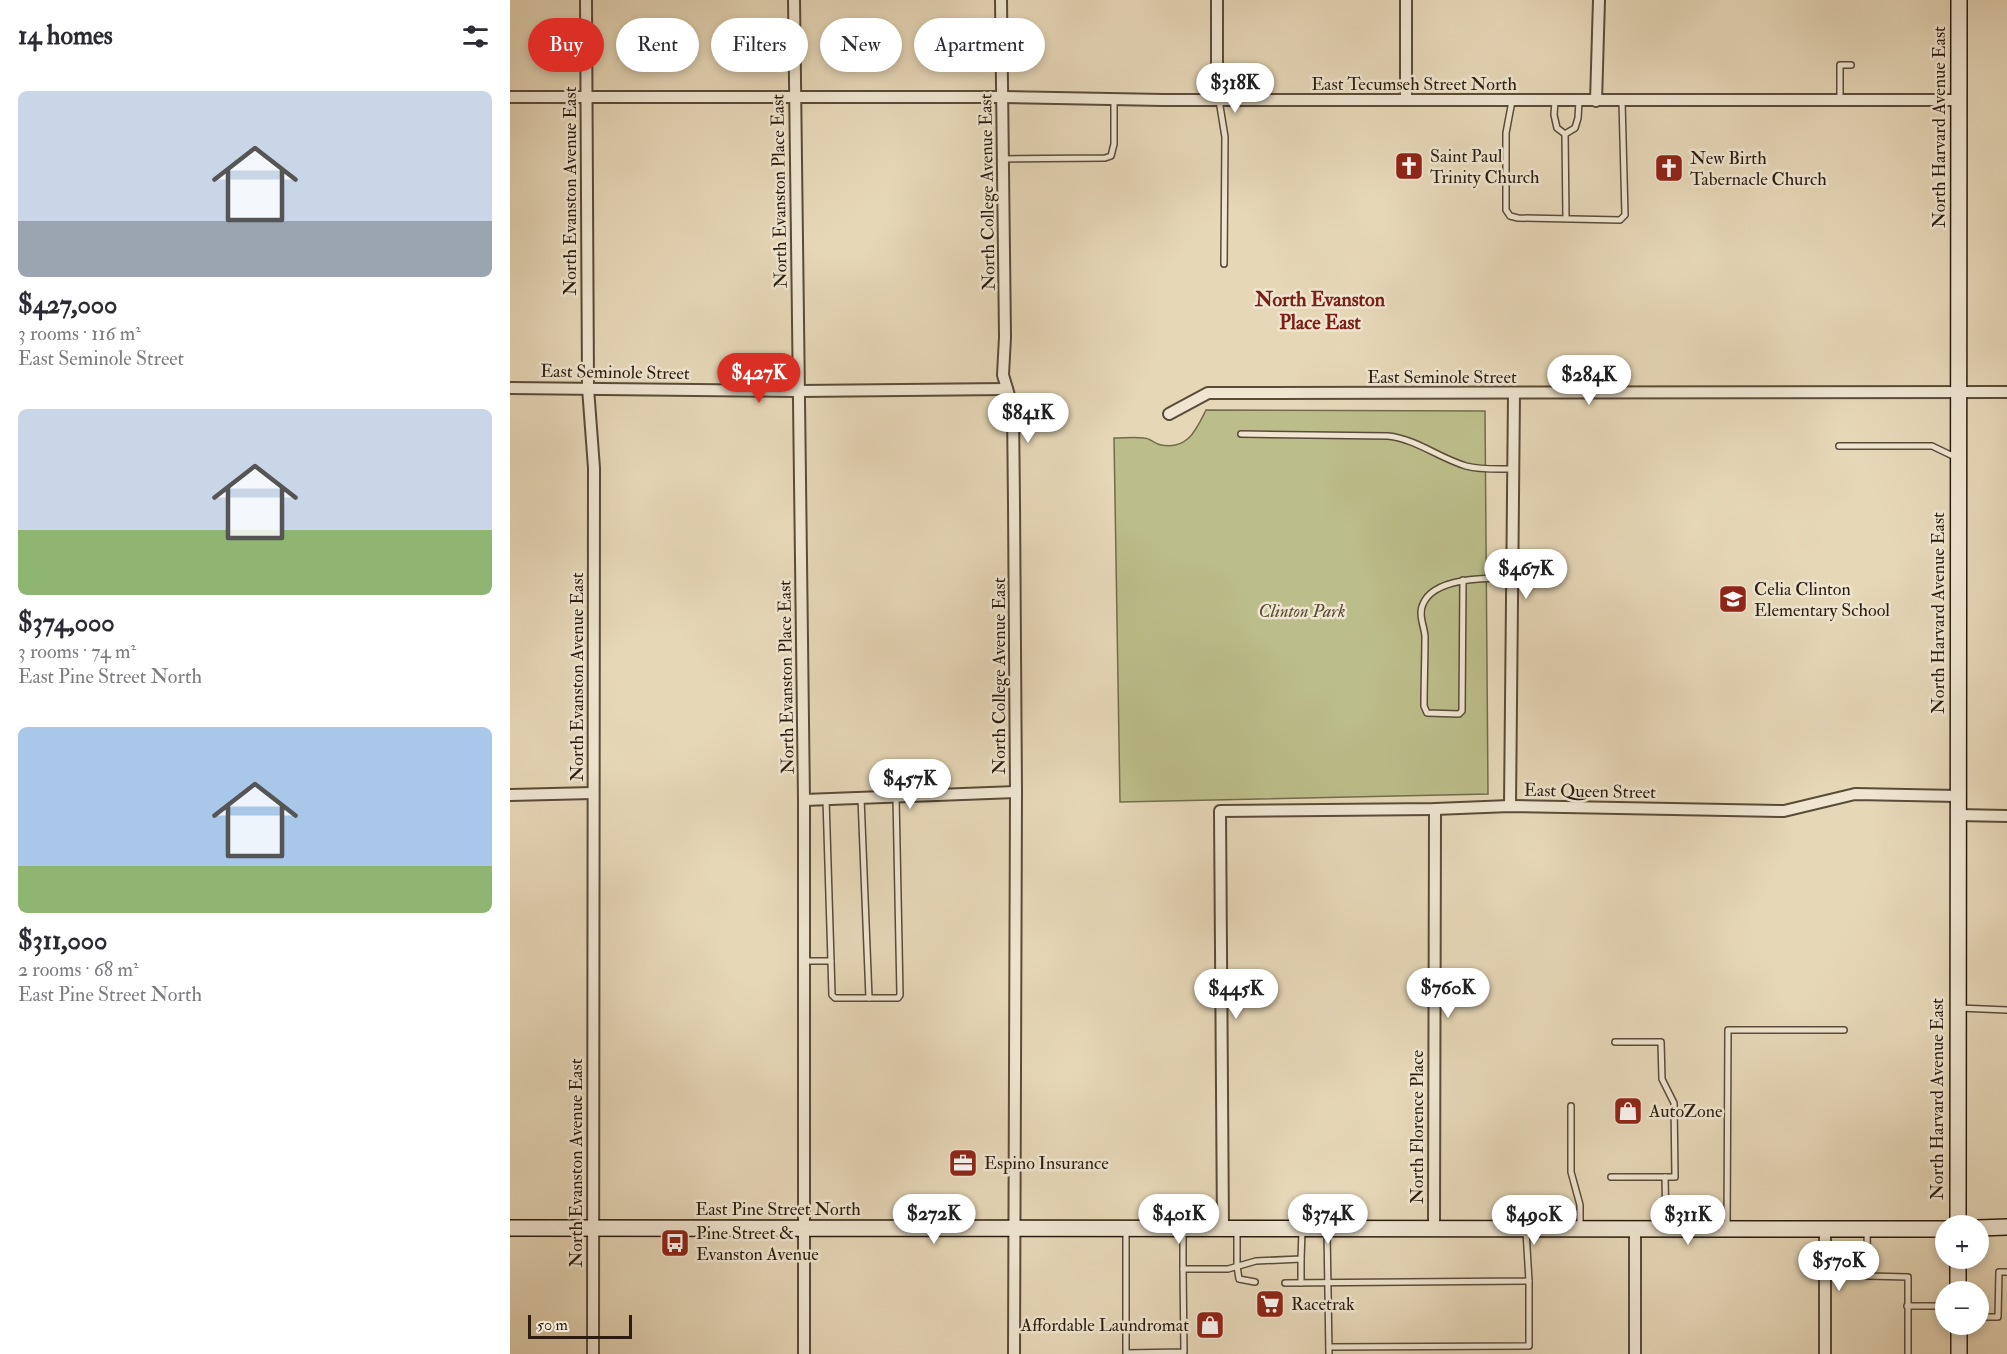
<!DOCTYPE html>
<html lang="en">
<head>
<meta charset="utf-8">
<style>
	body { margin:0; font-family:"IM FELL Double Pica",serif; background:#f7f7f7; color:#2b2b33; height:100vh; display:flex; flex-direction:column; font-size:22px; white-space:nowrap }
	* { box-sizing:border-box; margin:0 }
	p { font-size:20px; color:#7c7c81 }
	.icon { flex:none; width:33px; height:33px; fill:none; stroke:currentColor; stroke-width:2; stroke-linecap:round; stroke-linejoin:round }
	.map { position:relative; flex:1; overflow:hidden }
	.panel { display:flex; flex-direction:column; background:#fff; width:510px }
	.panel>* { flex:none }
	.hud { position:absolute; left:18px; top:18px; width:570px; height:54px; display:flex; gap:12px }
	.tools { position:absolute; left:1425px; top:1215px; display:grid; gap:12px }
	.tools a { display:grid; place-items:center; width:54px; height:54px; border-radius:50%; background:#fff; box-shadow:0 3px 9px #0003; font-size:30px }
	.scale { position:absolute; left:18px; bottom:15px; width:104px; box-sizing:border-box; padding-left:6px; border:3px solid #2b1c0f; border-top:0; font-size:16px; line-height:21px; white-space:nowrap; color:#2b1c0f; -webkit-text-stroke:4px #efe5d0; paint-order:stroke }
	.price { position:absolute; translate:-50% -51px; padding:0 14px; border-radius:21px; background:#fff; color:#222; font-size:20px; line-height:39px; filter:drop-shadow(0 2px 3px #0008) }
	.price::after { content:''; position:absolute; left:50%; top:36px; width:18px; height:14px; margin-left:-9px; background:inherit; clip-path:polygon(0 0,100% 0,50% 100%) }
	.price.current { background:#d93025; color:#fff }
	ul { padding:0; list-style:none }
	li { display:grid; align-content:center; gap:12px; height:318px; padding:0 18px }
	li span { display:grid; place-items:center; height:186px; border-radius:9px; color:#555 }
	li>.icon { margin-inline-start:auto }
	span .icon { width:108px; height:108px; fill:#fffc; stroke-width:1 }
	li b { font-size:26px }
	h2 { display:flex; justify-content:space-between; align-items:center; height:72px; padding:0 18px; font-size:26px }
	.pill { padding:0 21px; border-radius:27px; background:#fff; box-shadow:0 3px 9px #0003; font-size:21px; line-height:54px }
	.pill.current { background:#d93025; color:#fff }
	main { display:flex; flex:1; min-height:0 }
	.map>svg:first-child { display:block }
	.green { fill:#bbbd8a; stroke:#736c4c; stroke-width:1.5 }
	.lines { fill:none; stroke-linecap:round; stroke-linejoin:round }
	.lane-casing { stroke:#5a4b39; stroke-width:8 }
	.street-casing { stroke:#5a4b39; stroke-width:14 }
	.secondary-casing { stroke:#2b1c0f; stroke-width:18 }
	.lane { stroke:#efe5d0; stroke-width:5 }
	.street { stroke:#efe5d0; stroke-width:10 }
	.secondary { stroke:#efe5d0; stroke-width:15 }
	.labels { text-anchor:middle; stroke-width:5; stroke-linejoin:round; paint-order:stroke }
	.street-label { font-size:18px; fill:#2b1c0f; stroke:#efe5d0 }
	.poi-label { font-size:18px; fill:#2b1c0f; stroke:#efe5d0; text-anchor:start }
	.park-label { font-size:18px; font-style:italic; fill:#564c34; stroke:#efe5d0 }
	.neighbourhood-label { font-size:20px; font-weight:bold; fill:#7a1f14; stroke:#efe5d0 }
</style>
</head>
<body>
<main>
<section class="panel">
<h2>14 homes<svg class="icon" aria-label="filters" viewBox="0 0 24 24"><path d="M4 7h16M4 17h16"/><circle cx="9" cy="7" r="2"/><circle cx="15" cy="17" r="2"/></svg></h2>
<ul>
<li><span style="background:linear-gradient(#c9d6e8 70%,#9aa5b1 0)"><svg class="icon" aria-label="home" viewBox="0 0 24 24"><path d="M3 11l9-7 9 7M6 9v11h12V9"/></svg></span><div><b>$427,000</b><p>3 rooms · 116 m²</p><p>East Seminole Street</p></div></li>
<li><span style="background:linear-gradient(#c9d6e8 65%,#8fb573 0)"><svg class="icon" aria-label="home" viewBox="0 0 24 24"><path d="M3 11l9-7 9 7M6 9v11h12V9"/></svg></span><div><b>$374,000</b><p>3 rooms · 74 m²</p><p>East Pine Street North</p></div></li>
<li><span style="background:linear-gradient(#a9c7e8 75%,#8fb573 0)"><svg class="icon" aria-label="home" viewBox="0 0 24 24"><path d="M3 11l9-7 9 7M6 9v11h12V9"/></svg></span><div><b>$311,000</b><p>2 rooms · 68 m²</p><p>East Pine Street North</p></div></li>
</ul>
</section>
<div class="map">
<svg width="1497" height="1354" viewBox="0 0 1497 1354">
	<rect width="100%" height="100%" fill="#e6d7b7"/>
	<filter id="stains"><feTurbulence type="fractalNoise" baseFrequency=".00333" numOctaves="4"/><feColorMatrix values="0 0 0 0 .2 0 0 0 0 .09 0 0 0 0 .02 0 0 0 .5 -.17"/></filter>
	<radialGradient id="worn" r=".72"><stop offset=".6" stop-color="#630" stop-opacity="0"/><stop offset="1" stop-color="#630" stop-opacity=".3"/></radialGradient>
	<path class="green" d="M696 410 975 411 978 794 610 802 604 438C614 438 624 437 634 438 640 438 645 444 651 445 678 450 686 430 696 410Z"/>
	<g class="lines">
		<g class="lane-casing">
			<g id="lane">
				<polyline points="709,100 715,137 714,264"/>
				<polyline points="1330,100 1330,65 1341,65"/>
				<polyline points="1002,101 996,133 996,210 1000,216 1008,218 1110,220 1115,215 1112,101"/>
				<polyline points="1045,101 1044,115 1047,128 1055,134"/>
				<polyline points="1055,134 1056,218"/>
				<polyline points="1055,134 1065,128 1068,118 1069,101"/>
				<polyline points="493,159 595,158 601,156 604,144 604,100"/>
				<path d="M731 434 878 436C906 439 929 458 956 466 971 470 987 469 1003 469"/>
				<polyline points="1329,446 1422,446 1445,457"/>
				<path d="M953 580 952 711 949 714 917 713 914 706C914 683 915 659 915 636 914 626 908 614 913 604 924 577 977 578 1002 578"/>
				<polyline points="351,798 359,998"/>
				<polyline points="316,799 321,961"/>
				<polyline points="294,961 321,961 322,995 325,998 388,998 390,995 386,797"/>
				<polyline points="1449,1008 1497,1010"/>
				<polyline points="1061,1106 1061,1172 1070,1205 1070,1228"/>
				<polyline points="1101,1177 1165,1177 1164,1103 1152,1079 1151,1042 1105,1042"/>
				<polyline points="1155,1177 1156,1227"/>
				<polyline points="1217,1227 1218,1030 1334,1030"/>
				<polyline points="817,1230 819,1354"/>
				<polyline points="616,1231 616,1353 674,1352 673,1269"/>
				<polyline points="673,1231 673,1269 718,1269 746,1261 791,1259 792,1231"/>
				<polyline points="727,1231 727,1266 729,1279 745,1282"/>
				<polyline points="1357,1232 1358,1276 1398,1277 1398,1354"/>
				<polyline points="791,1259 791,1283"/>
				<polyline points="775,1283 1019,1281 1016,1231"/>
				<polyline points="1397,1306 1436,1306"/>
				<polyline points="1468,1317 1488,1317 1489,1272 1497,1272"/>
				<polyline points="819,1347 1019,1346 1019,1281"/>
			</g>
		</g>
		<g class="street-casing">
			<g id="street">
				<polyline points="76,0 78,388 84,468 83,1354"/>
				<polyline points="284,0 294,800 294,1354"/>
				<polyline points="491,0 495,337 493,375 503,409 504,504 506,792 504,1354"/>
				<polyline points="707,0 707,86 709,100"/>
				<polyline points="0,97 493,97 653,100 1449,100"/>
				<polyline points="896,100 896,0"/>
				<polyline points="1086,101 1089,0"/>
				<polyline points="0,388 289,391 497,389"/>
				<polyline points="659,414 698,393 1497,392"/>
				<polyline points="0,795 83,793"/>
				<polyline points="294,800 506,792"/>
				<polyline points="1000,806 1004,394"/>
				<polyline points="1448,815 1497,816"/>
				<polyline points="713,1229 710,811 925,809 1000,806 1274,811 1345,794 1448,796"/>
				<polyline points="924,1229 925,809"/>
				<polyline points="1315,1230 1315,1354"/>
				<polyline points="1125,1354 1125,1230"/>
			</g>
		</g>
		<g class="secondary-casing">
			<g id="secondary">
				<polyline points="1448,1226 1449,0"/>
				<polyline points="0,1228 1436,1229"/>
				<polyline points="1468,1228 1497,1227"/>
				<polyline points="1448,1258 1448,1292"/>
				<polyline points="1449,1324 1449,1354"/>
			</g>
		</g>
		<use href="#lane" class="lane"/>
		<use href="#street" class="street"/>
		<use href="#secondary" class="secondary"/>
	</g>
	<defs>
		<g id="church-square" transform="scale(1.5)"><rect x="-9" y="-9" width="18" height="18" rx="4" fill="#8f2418" stroke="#efe5d0"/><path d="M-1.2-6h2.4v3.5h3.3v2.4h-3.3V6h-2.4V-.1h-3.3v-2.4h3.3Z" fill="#fff"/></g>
		<g id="school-square" transform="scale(1.5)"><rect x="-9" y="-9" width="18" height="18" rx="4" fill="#8f2418" stroke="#efe5d0"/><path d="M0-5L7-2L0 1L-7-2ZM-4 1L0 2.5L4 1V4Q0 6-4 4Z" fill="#fff"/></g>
		<g id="shop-square" transform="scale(1.5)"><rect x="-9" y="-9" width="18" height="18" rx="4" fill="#8f2418" stroke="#efe5d0"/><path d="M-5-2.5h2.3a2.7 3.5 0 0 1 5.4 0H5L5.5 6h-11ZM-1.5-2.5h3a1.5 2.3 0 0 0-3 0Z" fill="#fff"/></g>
		<g id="office-square" transform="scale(1.5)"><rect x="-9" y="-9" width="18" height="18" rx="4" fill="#8f2418" stroke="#efe5d0"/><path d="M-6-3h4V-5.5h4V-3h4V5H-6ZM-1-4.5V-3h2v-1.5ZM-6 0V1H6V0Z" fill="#fff"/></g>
		<g id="bus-square" transform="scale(1.5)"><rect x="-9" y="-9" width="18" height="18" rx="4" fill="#8f2418" stroke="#efe5d0"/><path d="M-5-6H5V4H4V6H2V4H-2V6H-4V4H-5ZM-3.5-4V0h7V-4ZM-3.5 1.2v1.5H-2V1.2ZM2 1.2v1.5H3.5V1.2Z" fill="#fff"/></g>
		<g id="supermarket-square" transform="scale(1.5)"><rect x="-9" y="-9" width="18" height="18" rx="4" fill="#8f2418" stroke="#efe5d0"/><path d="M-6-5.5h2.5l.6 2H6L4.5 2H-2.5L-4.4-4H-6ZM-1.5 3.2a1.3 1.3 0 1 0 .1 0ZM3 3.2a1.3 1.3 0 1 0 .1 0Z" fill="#fff"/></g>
	</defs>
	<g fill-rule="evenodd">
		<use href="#church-square" x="899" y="166"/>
		<use href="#church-square" x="1159" y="168"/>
		<use href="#school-square" x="1223" y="599"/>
		<use href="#shop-square" x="1118" y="1111"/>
		<use href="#office-square" x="453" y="1163"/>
		<use href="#bus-square" x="165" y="1243"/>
		<use href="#supermarket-square" x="760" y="1304"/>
		<use href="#shop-square" x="700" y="1325"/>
	</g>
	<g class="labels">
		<g class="street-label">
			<text x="904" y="90">East Tecumseh Street North</text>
			<text transform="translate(1429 127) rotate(-90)" y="6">North Harvard Avenue East</text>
			<text transform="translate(60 191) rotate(-90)" y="6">North Evanston Avenue East</text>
			<text transform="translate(269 191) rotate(-91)" y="6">North Evanston Place East</text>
			<text transform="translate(477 192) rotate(-91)" y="6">North College Avenue East</text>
			<text transform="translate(105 372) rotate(1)" y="6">East Seminole Street</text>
			<text x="932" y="383">East Seminole Street</text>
			<text transform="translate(1428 613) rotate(-90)" y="6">North Harvard Avenue East</text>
			<text transform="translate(489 676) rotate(-90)" y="6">North College Avenue East</text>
			<text transform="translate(67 677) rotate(-90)" y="6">North Evanston Avenue East</text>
			<text transform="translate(276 677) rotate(-91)" y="6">North Evanston Place East</text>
			<text transform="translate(1080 791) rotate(1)" y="6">East Queen Street</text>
			<text transform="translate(1427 1099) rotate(-90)" y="6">North Harvard Avenue East</text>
			<text transform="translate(907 1127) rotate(-90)" y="6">North Florence Place</text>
			<text transform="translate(66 1163) rotate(-90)" y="6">North Evanston Avenue East</text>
			<text x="268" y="1215">East Pine Street North</text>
		</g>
		<g class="poi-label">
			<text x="920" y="162">Saint Paul<tspan x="920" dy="21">Trinity Church</tspan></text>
			<text x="1180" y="164">New Birth<tspan x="1180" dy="21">Tabernacle Church</tspan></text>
			<text x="1244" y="595">Celia Clinton<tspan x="1244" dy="21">Elementary School</tspan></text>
			<text x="1139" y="1117">AutoZone</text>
			<text x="474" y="1169">Espino Insurance</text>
			<text x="186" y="1239">Pine Street &amp;<tspan x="186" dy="21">Evanston Avenue</tspan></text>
			<text x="781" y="1310">Racetrak</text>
			<text x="679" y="1331" text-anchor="end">Affordable Laundromat</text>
		</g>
		<g class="park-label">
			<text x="792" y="617">Clinton Park</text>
		</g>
		<g class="neighbourhood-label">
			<text x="810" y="306">North Evanston<tspan x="810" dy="23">Place East</tspan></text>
		</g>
	</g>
	<rect width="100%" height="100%" filter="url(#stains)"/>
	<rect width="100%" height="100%" fill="url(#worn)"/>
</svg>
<div class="tools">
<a>+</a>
<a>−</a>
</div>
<div class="scale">50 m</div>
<b class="price" style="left:725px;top:114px">$318K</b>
<b class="price current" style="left:249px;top:404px">$427K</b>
<b class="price" style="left:1079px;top:406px">$284K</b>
<b class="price" style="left:518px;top:444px">$841K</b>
<b class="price" style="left:1016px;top:600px">$467K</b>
<b class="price" style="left:400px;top:810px">$457K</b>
<b class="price" style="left:938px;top:1019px">$760K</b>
<b class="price" style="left:726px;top:1020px">$445K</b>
<b class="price" style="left:424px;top:1245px">$272K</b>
<b class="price" style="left:669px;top:1245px">$401K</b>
<b class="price" style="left:818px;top:1245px">$374K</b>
<b class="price" style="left:1024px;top:1246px">$490K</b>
<b class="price" style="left:1178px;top:1246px">$311K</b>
<b class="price" style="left:1329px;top:1292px">$570K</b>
<div class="hud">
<a class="pill current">Buy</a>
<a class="pill">Rent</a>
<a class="pill">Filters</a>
<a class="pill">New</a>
<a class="pill">Apartment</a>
</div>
</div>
</main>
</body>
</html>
